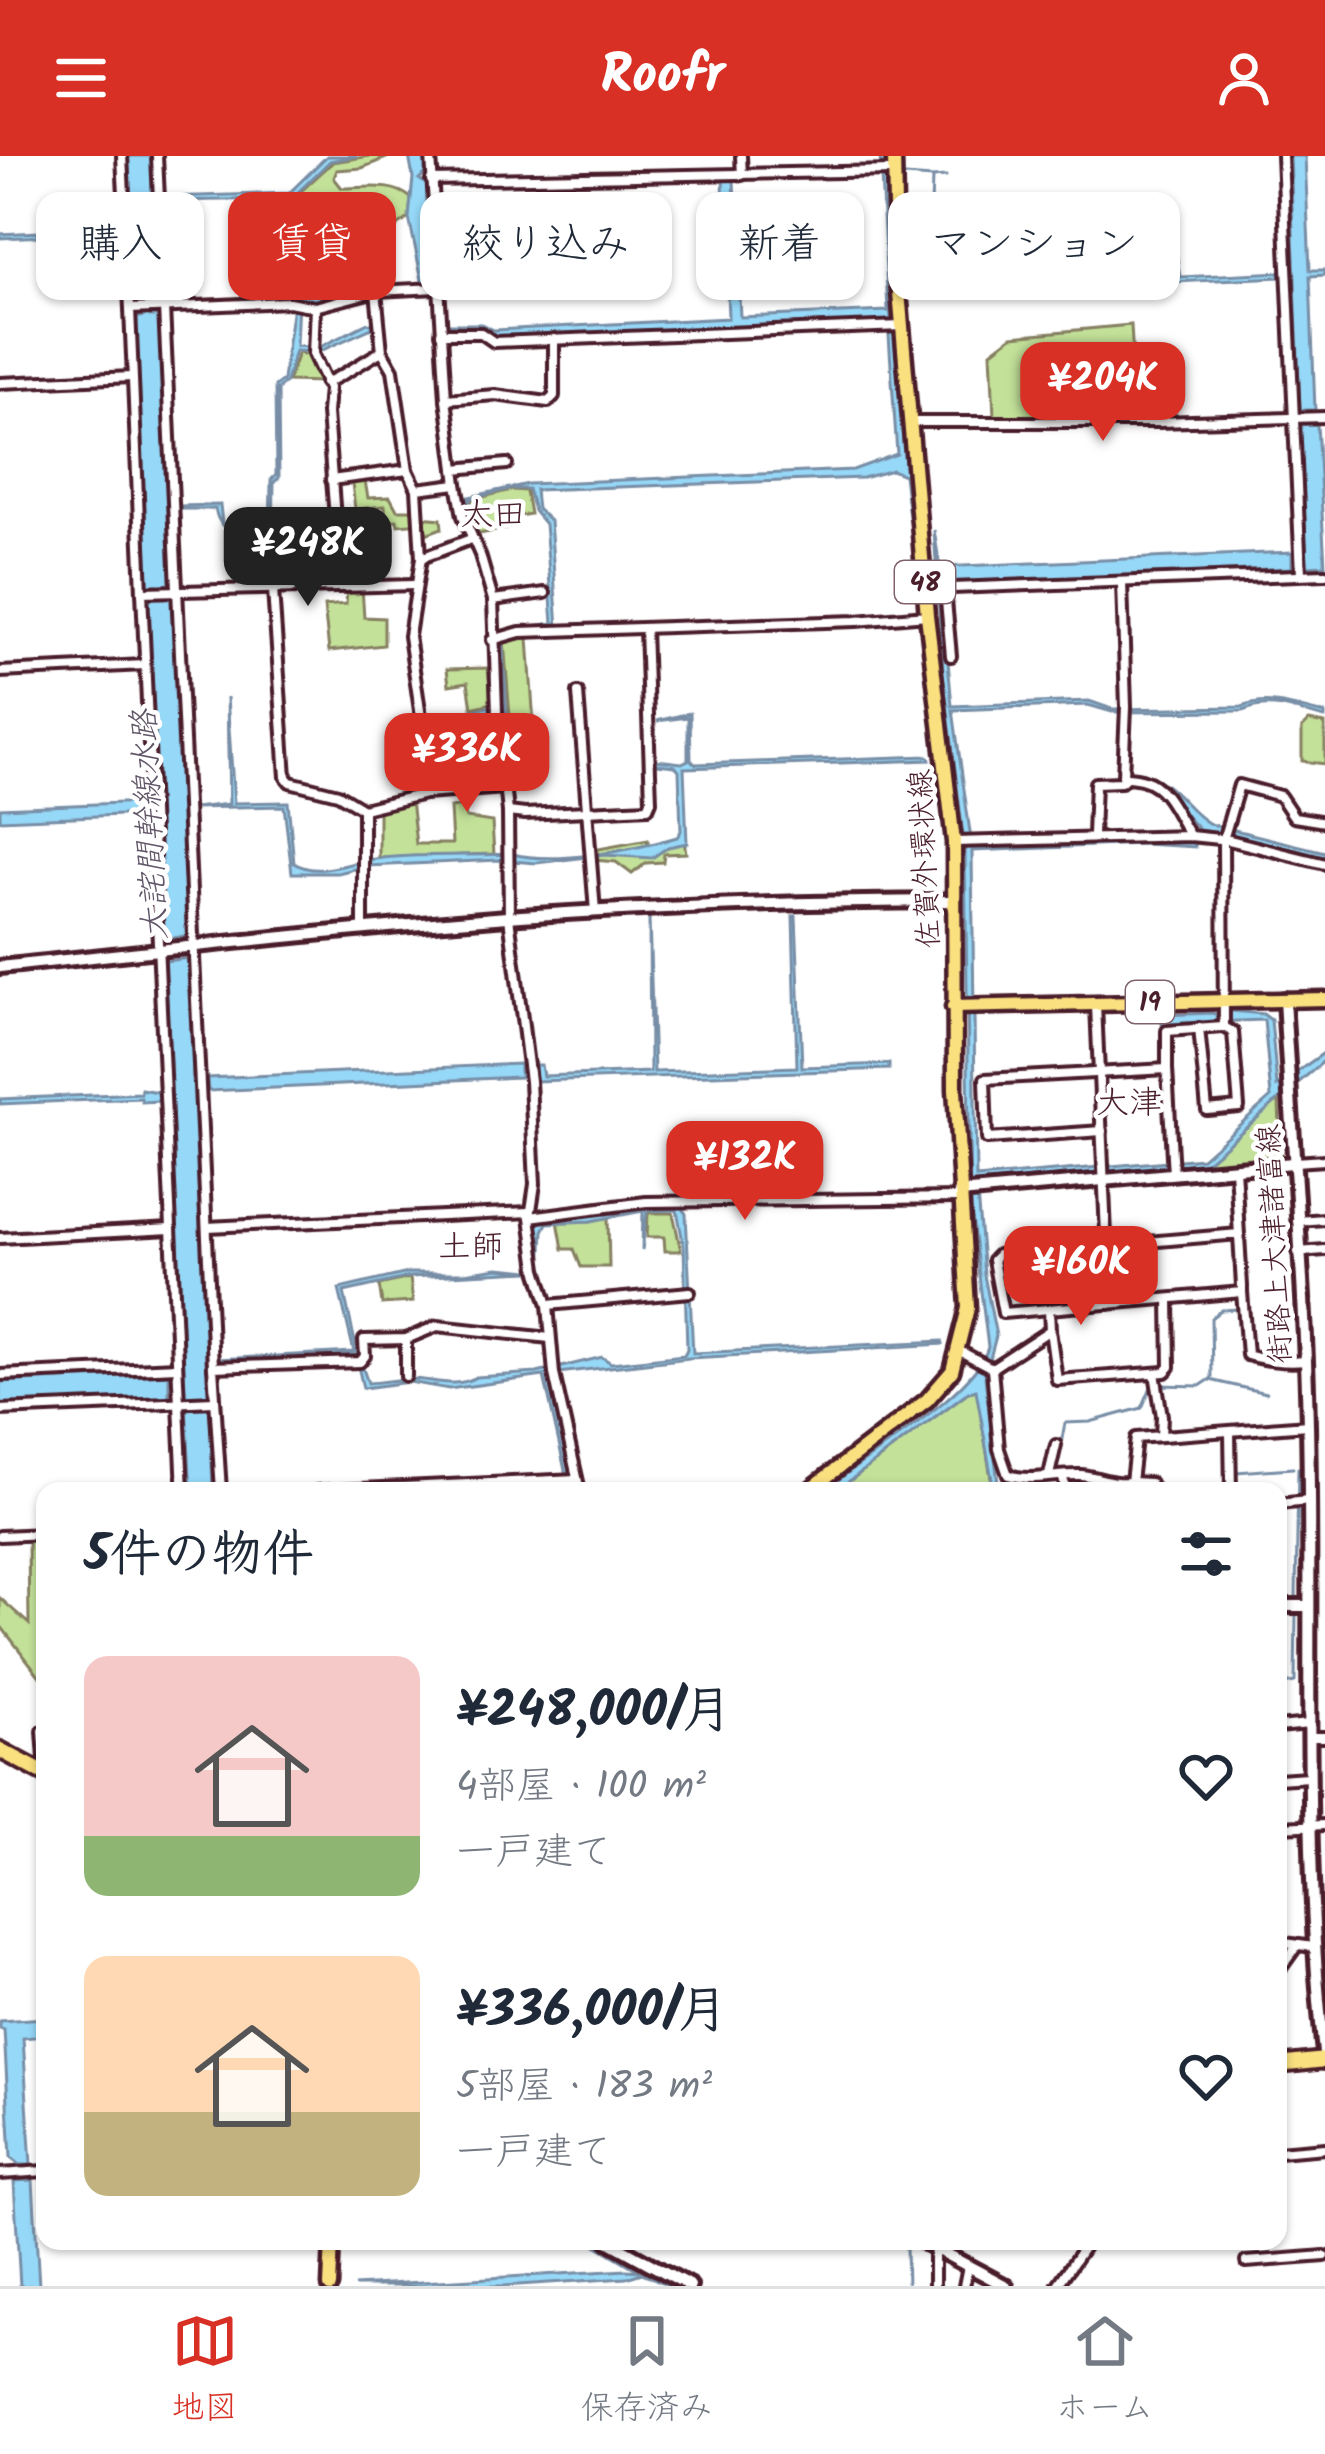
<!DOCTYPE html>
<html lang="ja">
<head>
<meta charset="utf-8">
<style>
	body { margin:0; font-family:Kalam,"Klee One",sans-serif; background:#f2f2f3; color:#1f2937; height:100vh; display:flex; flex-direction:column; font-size:45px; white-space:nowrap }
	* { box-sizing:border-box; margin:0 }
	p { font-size:39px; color:#747a83 }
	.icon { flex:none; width:66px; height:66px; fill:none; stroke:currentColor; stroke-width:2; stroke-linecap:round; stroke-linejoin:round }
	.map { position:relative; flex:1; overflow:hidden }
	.drawer { position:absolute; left:36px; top:1326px; width:1251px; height:768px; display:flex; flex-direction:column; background:#fff; border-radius:24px; box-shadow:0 3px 9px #0004 }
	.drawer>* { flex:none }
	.banner { position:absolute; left:36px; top:36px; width:1254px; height:108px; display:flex; gap:24px }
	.price { position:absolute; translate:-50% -102px; padding:0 27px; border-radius:24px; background:#d93025; color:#fff; font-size:39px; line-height:78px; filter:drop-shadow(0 3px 6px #0008) }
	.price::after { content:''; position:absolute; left:50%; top:72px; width:36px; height:27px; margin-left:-18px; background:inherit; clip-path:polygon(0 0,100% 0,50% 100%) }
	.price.active { background:#222; color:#fff }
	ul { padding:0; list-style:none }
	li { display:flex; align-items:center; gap:36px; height:300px; padding:0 48px }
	li span { display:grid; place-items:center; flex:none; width:336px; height:240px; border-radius:24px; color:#555 }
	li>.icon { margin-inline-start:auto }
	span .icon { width:144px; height:144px; fill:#fffc; stroke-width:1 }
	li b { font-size:51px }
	h2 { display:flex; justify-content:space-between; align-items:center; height:144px; padding:0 48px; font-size:51px }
	.tag { padding:0 42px; border-radius:24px; background:#fff; box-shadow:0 3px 9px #0004; font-size:42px; line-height:108px }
	.tag.active { background:#d93025; color:#fff }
	header { display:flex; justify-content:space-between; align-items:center; height:156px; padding:0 48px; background:#d93025; color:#fff; font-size:54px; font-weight:700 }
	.dock { display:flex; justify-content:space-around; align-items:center; height:168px; border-top:3px solid #e0e1e3; background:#fff; font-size:33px; color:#747a83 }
	.dock a { display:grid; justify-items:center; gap:6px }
	.dock .active { color:#d93025 }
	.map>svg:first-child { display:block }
	.green { fill:#c3e199; stroke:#868062; stroke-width:3 }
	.water { fill:#96d8f8; stroke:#788ea6; stroke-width:3 }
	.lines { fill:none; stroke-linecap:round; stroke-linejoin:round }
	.stream { stroke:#788ea6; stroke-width:3 }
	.street-casing { stroke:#4a1f2b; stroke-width:16 }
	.secondary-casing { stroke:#4a1f2b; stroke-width:20 }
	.primary-casing { stroke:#4a1f2b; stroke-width:21 }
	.highway-casing { stroke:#4a1f2b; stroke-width:22 }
	.street { stroke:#fff; stroke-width:8 }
	.secondary { stroke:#fff; stroke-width:10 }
	.primary { stroke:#fbe080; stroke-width:12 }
	.highway { stroke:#fbe080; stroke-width:14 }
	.labels { text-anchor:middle; stroke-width:9; stroke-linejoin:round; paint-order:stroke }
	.shield { fill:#fff; stroke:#80626b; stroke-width:3 }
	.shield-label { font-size:27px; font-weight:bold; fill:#4a1f2b }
	.street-label { font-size:30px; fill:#4a1f2b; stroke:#fff }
	.neighbourhood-label { font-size:33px; fill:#4a1f2b; stroke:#fff }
	.water-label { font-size:33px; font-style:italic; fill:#615668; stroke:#fff }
</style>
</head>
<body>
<header><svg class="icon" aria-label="menu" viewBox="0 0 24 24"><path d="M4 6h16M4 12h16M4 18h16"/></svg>Roofr<svg class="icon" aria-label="person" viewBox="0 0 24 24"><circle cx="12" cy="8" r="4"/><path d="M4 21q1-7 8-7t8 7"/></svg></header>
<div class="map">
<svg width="1325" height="2130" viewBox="0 0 1325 2130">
	<rect width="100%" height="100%" fill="#fff"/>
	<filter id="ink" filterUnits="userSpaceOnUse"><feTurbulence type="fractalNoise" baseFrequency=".00833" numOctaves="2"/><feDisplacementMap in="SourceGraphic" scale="24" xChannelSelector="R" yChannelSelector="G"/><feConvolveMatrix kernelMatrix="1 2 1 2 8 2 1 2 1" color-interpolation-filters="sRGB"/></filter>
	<g filter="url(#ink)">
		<g class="green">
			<path d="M370 0H391L362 12 337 14 334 22 342 32C365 32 393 26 411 42L409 62 392 74 367 79 364 102 350 101 345 95 323 106 326 127 335 134 328 143 296 134 284 86 287 48 333 6Z"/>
			<polygon points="1131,169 1134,221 1108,260 994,260 991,196 1012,180"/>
			<polygon points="298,197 310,199 312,212 321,226 288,225"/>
			<polygon points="365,325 368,342 390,341 397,354 417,354 420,361 441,363 442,372 423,379 423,367 398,369 397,364 386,365 385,350 355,353 352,327"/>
			<polygon points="511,334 526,335 530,358 503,363 506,373 479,378 472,363 471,344"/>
			<polygon points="373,396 372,424 307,428 304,401"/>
			<polygon points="362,431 364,461 384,462 384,489 329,495 324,450 346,448 347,432"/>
			<polygon points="528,482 534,568 510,561 504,485"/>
			<polygon points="488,512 492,547 472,552 468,526 449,529 447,513"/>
			<polygon points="1309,565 1325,568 1325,608 1302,605 1302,572"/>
			<polygon points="477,615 478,633 432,635 428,619"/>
			<polygon points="411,644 416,688 452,688 450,652 464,650 466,662 492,666 494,698 379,702 379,651"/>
			<polygon points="648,684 648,691 684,684 686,697 664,698 663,706 646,707 632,718 616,706 594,704 593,694"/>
			<polygon points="1279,945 1281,1001 1205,1007 1272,947"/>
			<polygon points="648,1057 673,1057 681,1095 665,1095 664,1081 647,1081"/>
			<polygon points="608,1061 609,1111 581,1111 574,1093 563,1093 558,1065 590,1065"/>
			<polygon points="410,1122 413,1146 382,1148 379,1129"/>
			<polygon points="977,1234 993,1335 836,1335 968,1236"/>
			<polygon points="45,1381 45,1499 40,1495 45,1504 45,1527 0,1469 0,1442 29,1468 28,1382"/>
		</g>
		<g class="water">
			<polygon points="128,0 153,0 159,145 149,146 150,160 160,160 172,428 163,429 163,440 173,440 188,780 164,783 148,441 157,439 157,429 148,429 135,162 144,160 143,146 134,146"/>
			<path d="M327 0H357L330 5 287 47 284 86 296 134 328 142 335 134H341L344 139 342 143 323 148 298 144 296 190 318 192 368 167 376 170 318 196 295 195 286 226 278 233 279 322 274 326 273 384 266 389 267 427 263 388C240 384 220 378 215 353H179V350L220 349 222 367 239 380 270 383 271 324 276 319 275 230 283 224 294 141 277 89 280 43 167 45V41L289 37Z"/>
			<polygon points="409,0 427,0 427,16 419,23 428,29 430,129 423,129 409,62 413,22"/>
			<polygon points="880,0 884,0 891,165 896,176 910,307 905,310 913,357 909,361 904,319 892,314 863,322 535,334 537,353 550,365 558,471 524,472 502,478 507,557 501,552 473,559 467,583 454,593 425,596 423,609 430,634 427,635 420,609 423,591 454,589 464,581 470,555 501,548 499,475 553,467 545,368 534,355 528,333 510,333 469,343 476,378 464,342 528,328 853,314 897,298 888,165 496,181 481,171 447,168 481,168 494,174 728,162 723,24 734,24 740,161 888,155"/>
			<polygon points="1290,0 1305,0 1310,114 1325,114 1325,119 1310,120 1315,254 1300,254"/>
			<polygon points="101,68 119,72 119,81 102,82 101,78 0,82 0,78 101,73"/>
			<polygon points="1177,101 1180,121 1281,116 1281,121 1175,126 1171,104 1017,107 929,114 929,108"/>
			<polygon points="1300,268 1317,268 1325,409 1307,410"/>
			<path d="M934 374 940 411 1292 396V412L941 428 952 550 1089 545 1112 553 1242 551C1270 540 1297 552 1325 558V562C1298 556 1270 542 1243 555L1112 556 1088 549 953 554 972 691 1142 684 1195 686V691L1143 688 972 695 976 1022 1202 1002 1271 941 1264 864 1162 868V859L1211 857 1226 860 1232 855 1263 858 1271 864 1277 930 1325 896V904L1205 1007 976 1027 984 1119 996 1180 985 1221 999 1335H994L976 1234 968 1236 836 1335H824C863 1301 976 1237 988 1191L970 1048 965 695 943 516Z"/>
			<path d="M227 541 234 647 288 646 294 707C317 721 344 708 368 704 415 697 466 700 513 698 556 709 634 694 677 681L681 675 679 614 675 610 656 608V604L682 607 688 604V561L657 565 690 557 691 604 695 608 928 600 930 604 684 612 687 687 668 691 652 702 605 699 536 707 500 704 367 710 338 717H292L284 650 194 652 229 648Z"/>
			<path d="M1152 622C1176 629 1188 656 1210 668L1325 696V703L1199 674Z"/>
			<polygon points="145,646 146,658 0,664 0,652"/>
			<polygon points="793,760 796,760 802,911 889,908 889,913 536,925 535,909 541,909 543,920 650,916 649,762 654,916 797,911"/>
			<polygon points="190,802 211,1241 185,1242 165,805"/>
			<polygon points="520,908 520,921 208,935 207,922"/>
			<polygon points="141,933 158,936 159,945 142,946 141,942 0,948 0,943 141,937"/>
			<path d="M682 1051 686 1058 693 1197 942 1185 943 1188 689 1202 549 1218 570 1316 566 1319 544 1220 449 1233 409 1226 363 1232 358 1210H362L368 1227C381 1226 394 1224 408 1223 431 1222 454 1234 476 1221L537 1217 602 1201 611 1207 684 1199 687 1193 684 1092 677 1054 647 1055 642 1094 643 1055 591 1065 547 1067 543 1075 541 1114 537 1069 544 1064Z"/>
			<polygon points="498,1112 530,1115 410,1121 344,1136 358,1200 218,1206 218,1203 354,1196 339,1133 408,1117 464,1117"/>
			<polygon points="169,1218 169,1243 0,1249 0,1226"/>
			<polygon points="210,1250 213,1335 191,1335 186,1251"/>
			<polygon points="45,1862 45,1880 23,1882 31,2009 19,2009 11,2002 4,1874 0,1873 0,1865"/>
			<polygon points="33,2024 39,2130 20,2130 14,2025"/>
			<polygon points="626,2114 641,2115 670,2130 642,2117 626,2122 503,2130 354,2130"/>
		</g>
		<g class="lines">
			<g class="stream">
				<polyline points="905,20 932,22"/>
				<polyline points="929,108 932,22 946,21"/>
				<polyline points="1210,1224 1266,1237"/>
				<polyline points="1159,1229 1200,1230 1212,1222 1211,1162 1221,1154 1239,1153"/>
				<polyline points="1056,1314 1065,1267 1090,1266 1142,1252 1151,1231"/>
				<polyline points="1236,1316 1293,1312"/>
				<polyline points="1296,1443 1298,1312"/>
				<polyline points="1278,1529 1295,1526 1296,1458"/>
				<polyline points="1324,1766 1325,1764"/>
				<polyline points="1278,1824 1298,1797"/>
				<polyline points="589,2085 641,2116"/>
				<polyline points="906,2092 907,2130"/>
			</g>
			<g class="street-casing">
				<g id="street">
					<polyline points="122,0 130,153"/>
					<polyline points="157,0 213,1211"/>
					<polyline points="431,0 446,243 457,328 463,360 480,399 493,444 497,555 508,656 509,761 530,925 535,1028 530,1061 537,1113 548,1149 554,1218 580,1335"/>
					<polyline points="741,0 742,19"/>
					<polyline points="1282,0 1301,418"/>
					<polyline points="431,24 894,15"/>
					<polyline points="376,135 382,195 393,214 408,314 417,333 421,402"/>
					<polyline points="315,151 313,198 329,232 327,257 340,429"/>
					<polyline points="441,177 481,177 494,186 902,170"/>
					<polyline points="0,227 132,221"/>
					<path d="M325 227C347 218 362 206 382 195"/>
					<polyline points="446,243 495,239 548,246 554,240 554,183"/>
					<polyline points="913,266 1158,266 1325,261"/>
					<polyline points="455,313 507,308"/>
					<polyline points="331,324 408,314"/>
					<polyline points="417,333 457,328"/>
					<path d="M1122 426 1126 551 1123 620C1130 622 1137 621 1144 624 1168 631 1177 662 1190 680"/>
					<polyline points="926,433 1325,418"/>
					<polyline points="945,433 951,500"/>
					<polyline points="273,434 286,621 290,626 338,638 363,653 424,638 506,632"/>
					<polyline points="142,436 130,153 289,146 315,151 376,135 437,132"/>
					<polyline points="493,444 545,437"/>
					<polyline points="492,484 520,476 856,465 927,459"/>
					<polyline points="0,516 145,509"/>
					<polyline points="578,537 595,756"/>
					<polyline points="424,638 417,611 421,561 409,480 421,402 471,383"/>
					<polyline points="508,656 525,658 648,652 651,645 645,473"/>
					<polyline points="1093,679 1095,627 1121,626 1126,621"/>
					<polyline points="954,686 1190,680 1229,684 1325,708"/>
					<polyline points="363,773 363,653"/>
					<polyline points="1096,849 1109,1148"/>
					<polyline points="1199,872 1207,954 1239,951 1233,876 1224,871 1223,684 1239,629 1280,640 1294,661 1325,666"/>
					<polyline points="1167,913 1167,875 1223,871"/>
					<polyline points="1102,975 987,983 985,923 1167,913 1173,1018"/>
					<polyline points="1294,1006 1325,1004"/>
					<polyline points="1235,1012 1242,1130 1242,1136 1003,1157 993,1104 998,1099 1239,1078"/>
					<polyline points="530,1061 646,1046 959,1042"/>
					<polyline points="1297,1065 1325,1063"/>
					<polyline points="207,1071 530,1056"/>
					<polyline points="0,1082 171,1073"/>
					<polyline points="1298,1096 1325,1094"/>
					<path d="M1242 1136 1247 1199C1267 1205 1284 1207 1305 1205"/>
					<polyline points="548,1149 690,1136"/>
					<path d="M1049 1153 1050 1174 992 1212 999 1293 1008 1319C1031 1326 1057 1318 1081 1319 1101 1321 1109 1328 1131 1326L1136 1282 1308 1269"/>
					<polyline points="1050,1174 1057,1224 1165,1216 1170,1211 1169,1143"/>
					<polyline points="960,1195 992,1212"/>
					<polyline points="1155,1217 1162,1260 1161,1280"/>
					<polyline points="0,1219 177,1211"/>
					<polyline points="406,1220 406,1183"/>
					<polyline points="0,1254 215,1245"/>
					<polyline points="1230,1277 1231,1335"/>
					<polyline points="1049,1319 1056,1289"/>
					<polyline points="1062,1320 1067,1335"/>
					<polyline points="1131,1326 1150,1327 1153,1335"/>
					<polyline points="183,1335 142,436 415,429"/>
					<polyline points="221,1335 213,1211 360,1206 365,1200 364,1184 406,1183 437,1170 550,1182"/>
					<polyline points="317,1335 577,1323"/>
					<polyline points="1278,1348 1308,1345"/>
					<polyline points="0,1380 45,1378"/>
					<polyline points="1278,1571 1309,1568"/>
					<polyline points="43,1575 45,1603"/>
					<polyline points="1309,1581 1325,1581"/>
					<polyline points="1278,1623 1308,1621"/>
					<polyline points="1278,1671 1325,1669"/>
					<polyline points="1278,1786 1313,1791"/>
					<polyline points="1278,1816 1296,1791"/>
					<polyline points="1278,1996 1325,1992"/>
					<polyline points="0,2018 45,2015"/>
					<polyline points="1246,2106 1325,2100"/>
					<polyline points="934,2130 934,2099 938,2094"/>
					<polyline points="964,2130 968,2110"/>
					<polyline points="1057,2130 1088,2085"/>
				</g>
			</g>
			<g class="secondary-casing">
				<g id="secondary">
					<path d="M0 811C169 793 338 774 507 761 656 750 804 746 953 745"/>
					<path d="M1284 843C1292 985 1305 1128 1308 1270 1313 1483 1301 1695 1325 1906"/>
					<polyline points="959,1037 1293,1007"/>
					<polyline points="1278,1450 1309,1450"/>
					<polyline points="608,2085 690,2130"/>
					<polyline points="921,2085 1006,2130"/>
				</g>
			</g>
			<g class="primary-casing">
				<g id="primary">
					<polyline points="953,851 1325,843"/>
					<polyline points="808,1335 927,1244 952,1215 968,1152 955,933 954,686 927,459 896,101 894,0"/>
					<polyline points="330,2130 332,2085"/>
				</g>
			</g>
			<g class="highway-casing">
				<g id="highway">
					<polyline points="0,1594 45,1618"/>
					<polyline points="1278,1909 1325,1904"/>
				</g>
			</g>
			<use href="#street" class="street"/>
			<use href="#secondary" class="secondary"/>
			<use href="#primary" class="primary"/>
			<use href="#highway" class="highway"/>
		</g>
	</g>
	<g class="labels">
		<g class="shield">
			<rect x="895" y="405" width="60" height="42" rx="9"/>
			<rect x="1126" y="825" width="48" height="42" rx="9"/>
		</g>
		<g class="shield-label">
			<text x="925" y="435">48</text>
			<text x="1150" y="855">19</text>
		</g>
		<g class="street-label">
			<text transform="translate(924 703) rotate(-93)" y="10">佐賀外環状線</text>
			<text transform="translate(1274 1088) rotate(-93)" y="10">街路上大津諸富線</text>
		</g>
		<g class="neighbourhood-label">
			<text x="493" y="369">太田</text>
			<text x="1129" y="957">大津</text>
			<text x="471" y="1101">土師</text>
		</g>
		<g class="water-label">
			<text transform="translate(148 669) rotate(-93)" y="12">大詫間幹線水路</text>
		</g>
	</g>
</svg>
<b class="price" style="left:1103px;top:288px">¥204K</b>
<b class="price active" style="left:308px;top:453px">¥248K</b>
<b class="price" style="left:467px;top:659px">¥336K</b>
<b class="price" style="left:745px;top:1067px">¥132K</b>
<b class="price" style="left:1081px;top:1172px">¥160K</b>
<div class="banner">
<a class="tag">購入</a>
<a class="tag active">賃貸</a>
<a class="tag">絞り込み</a>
<a class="tag">新着</a>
<a class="tag">マンション</a>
</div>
<section class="drawer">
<h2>5件の物件<svg class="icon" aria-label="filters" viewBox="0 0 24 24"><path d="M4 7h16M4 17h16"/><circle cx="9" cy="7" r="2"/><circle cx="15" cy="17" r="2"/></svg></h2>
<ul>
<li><span style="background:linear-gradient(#f6c9c9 75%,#8fb573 0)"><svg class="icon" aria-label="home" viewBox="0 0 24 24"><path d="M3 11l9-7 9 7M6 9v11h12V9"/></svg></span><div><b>¥248,000/月</b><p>4部屋 · 100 m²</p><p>一戸建て</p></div><svg class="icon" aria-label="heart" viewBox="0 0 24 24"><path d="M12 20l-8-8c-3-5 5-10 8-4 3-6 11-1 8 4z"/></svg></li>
<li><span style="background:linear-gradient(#ffd9b3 65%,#c2b280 0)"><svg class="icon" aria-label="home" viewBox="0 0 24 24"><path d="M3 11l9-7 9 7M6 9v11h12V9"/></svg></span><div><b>¥336,000/月</b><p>5部屋 · 183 m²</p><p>一戸建て</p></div><svg class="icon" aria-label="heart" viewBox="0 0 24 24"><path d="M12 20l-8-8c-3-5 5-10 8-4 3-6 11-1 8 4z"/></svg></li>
</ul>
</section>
</div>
<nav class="dock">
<a class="active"><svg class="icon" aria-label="map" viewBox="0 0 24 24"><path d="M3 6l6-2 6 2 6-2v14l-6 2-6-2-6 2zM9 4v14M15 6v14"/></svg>地図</a>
<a><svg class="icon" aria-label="saved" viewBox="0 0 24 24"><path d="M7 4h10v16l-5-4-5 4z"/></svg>保存済み</a>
<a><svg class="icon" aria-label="home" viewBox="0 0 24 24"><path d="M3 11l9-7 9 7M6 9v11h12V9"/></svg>ホーム</a>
</nav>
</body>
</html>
